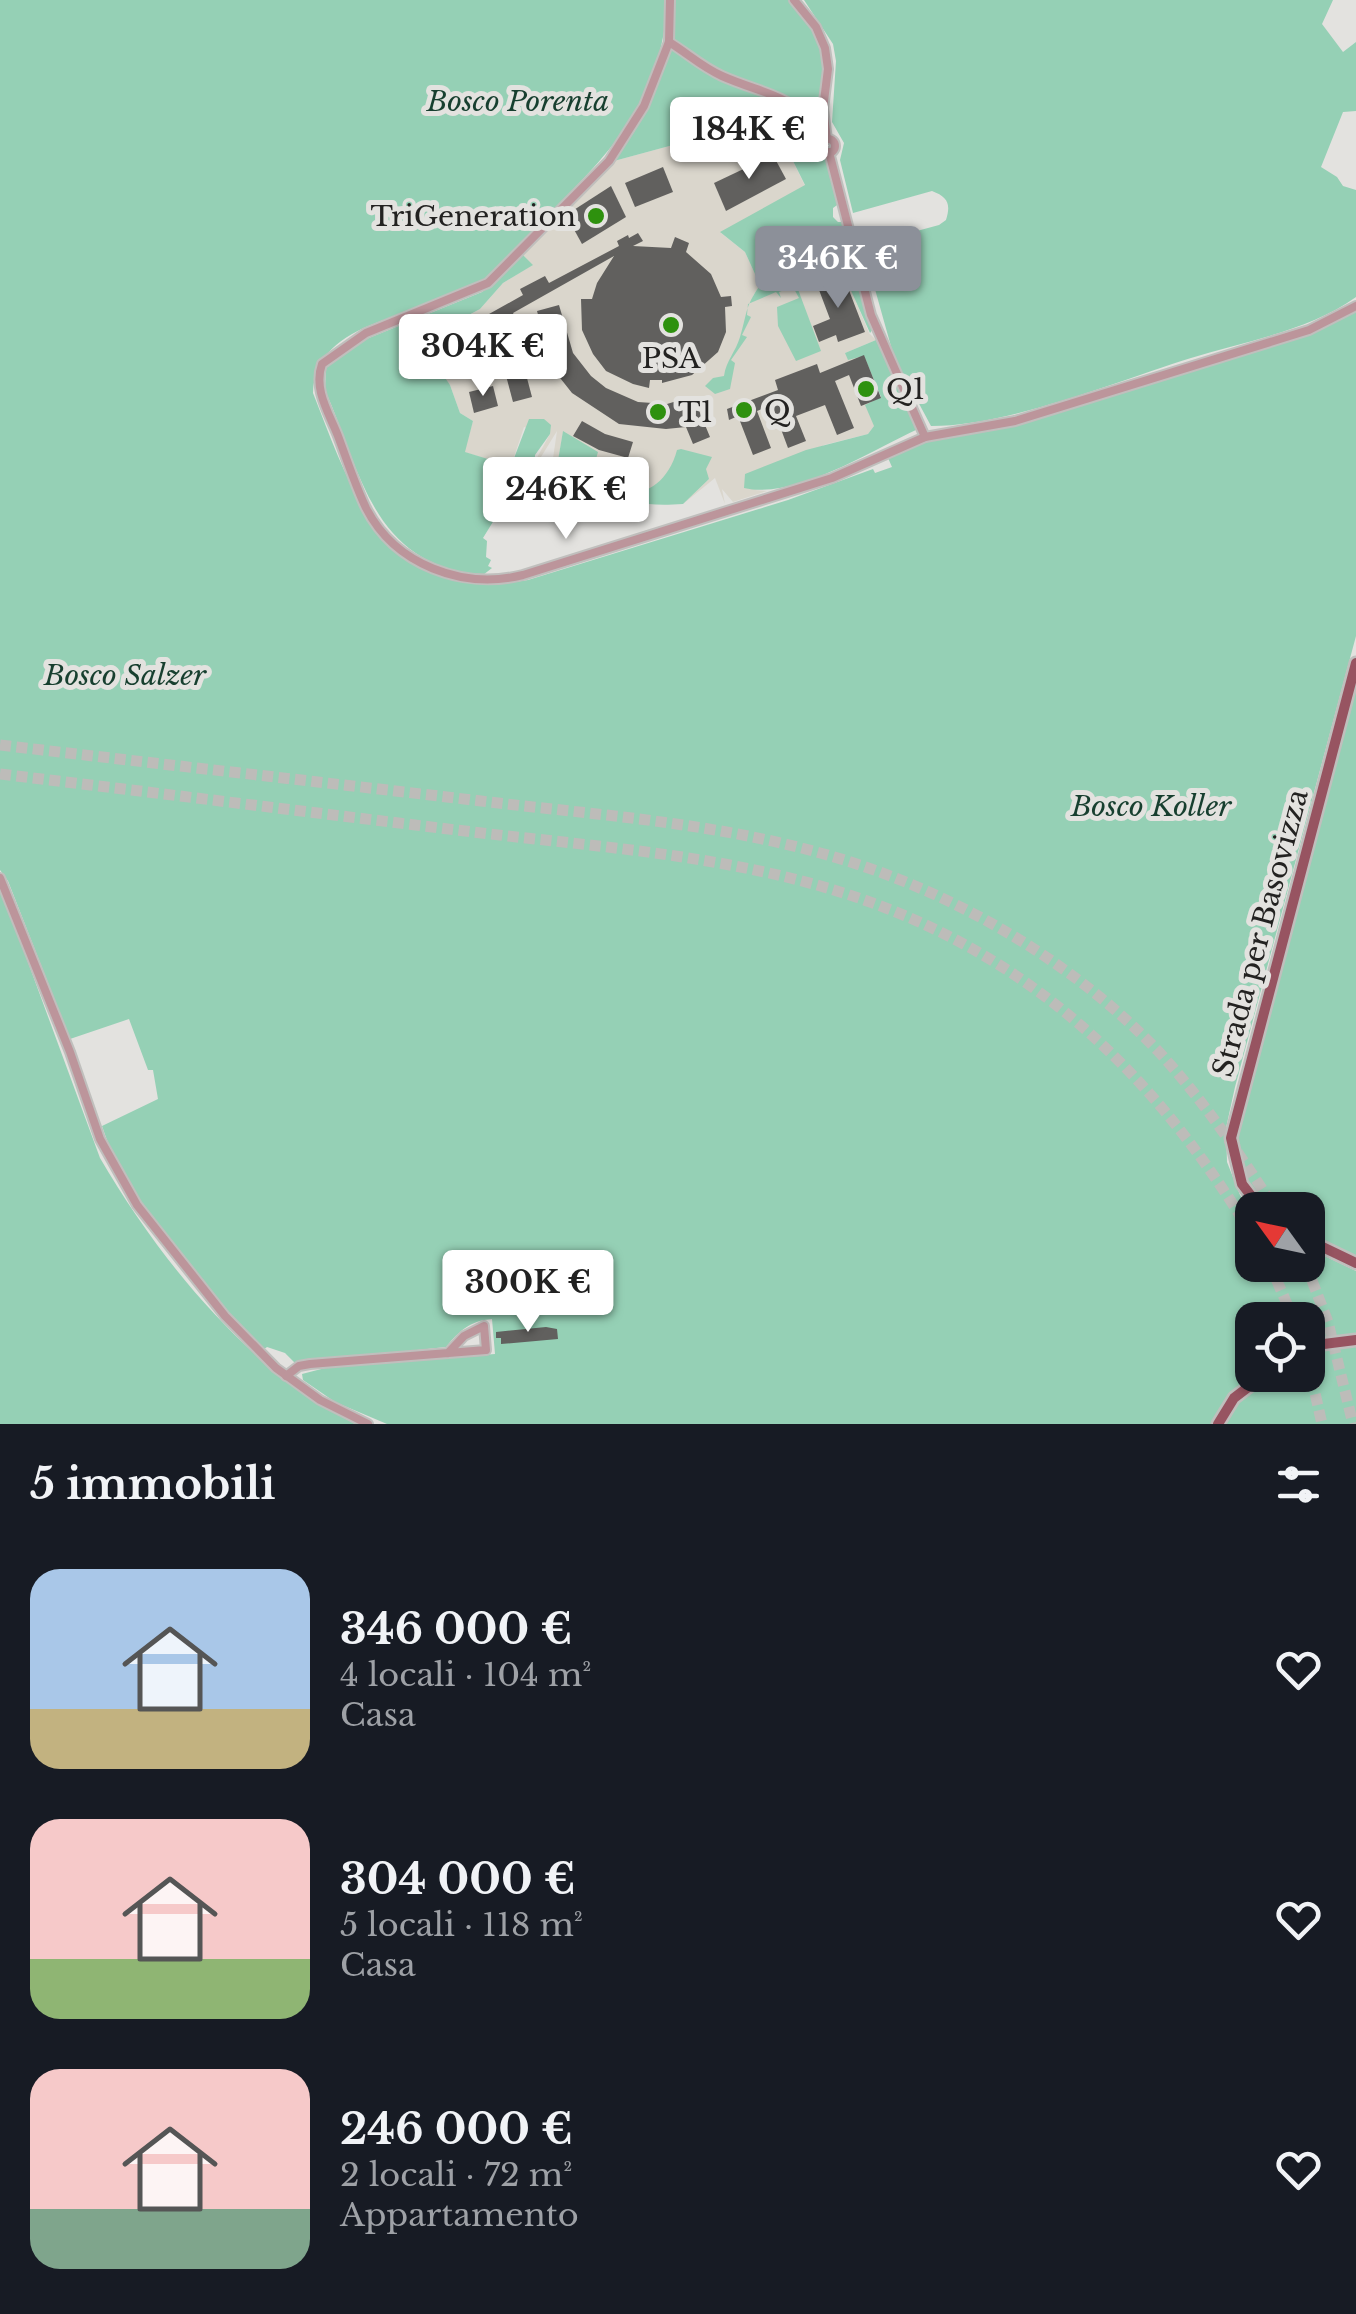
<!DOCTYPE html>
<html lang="it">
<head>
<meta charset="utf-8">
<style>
	body { margin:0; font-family:"Libre Baskerville",serif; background:#20242c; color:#f1f3f6; height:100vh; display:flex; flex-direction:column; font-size:38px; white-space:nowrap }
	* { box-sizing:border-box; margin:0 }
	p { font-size:32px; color:#9ea1a6 }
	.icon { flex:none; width:55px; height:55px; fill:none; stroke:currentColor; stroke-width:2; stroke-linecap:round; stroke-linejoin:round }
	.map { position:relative; height:1424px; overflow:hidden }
	.panel { display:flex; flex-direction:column; background:#171b24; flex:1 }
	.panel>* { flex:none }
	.needle { width:65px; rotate:303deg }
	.controls { position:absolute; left:1235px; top:1192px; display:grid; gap:20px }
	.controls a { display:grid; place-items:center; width:90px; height:90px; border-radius:20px; background:#171b24; box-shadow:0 2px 8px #0004; font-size:50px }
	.price { position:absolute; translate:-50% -85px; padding:0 22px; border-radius:10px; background:#fff; color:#222; font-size:32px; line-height:65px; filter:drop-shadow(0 2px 5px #0008) }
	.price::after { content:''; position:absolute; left:50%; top:60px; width:30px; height:22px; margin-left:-15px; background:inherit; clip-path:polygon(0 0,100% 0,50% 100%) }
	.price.active { background:#8c9099; color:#fff }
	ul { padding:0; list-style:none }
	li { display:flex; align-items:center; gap:30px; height:250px; padding:0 30px }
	li span { display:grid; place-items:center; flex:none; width:280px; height:200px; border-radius:30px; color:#555 }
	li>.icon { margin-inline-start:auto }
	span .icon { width:120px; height:120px; fill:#fffc; stroke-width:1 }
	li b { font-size:42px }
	h2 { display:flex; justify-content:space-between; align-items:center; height:120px; padding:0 30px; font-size:42px }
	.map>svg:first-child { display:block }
	.built { fill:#dad6cc }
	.green { fill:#95d0b5 }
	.building { fill:#61605e }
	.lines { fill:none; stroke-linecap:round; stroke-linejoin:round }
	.highway-tunnel { stroke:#bdbcb9; stroke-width:11; stroke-dasharray:11 5.5; stroke-linecap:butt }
	.minor-casing { stroke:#c0bfbd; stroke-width:12 }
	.major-casing { stroke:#c0bfbd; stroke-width:15 }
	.minor { stroke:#bc959b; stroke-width:8 }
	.major { stroke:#975461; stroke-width:10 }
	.poi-dot { fill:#2e910e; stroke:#e3e2df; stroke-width:4 }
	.labels { text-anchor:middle; stroke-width:10; stroke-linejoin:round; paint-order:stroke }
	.park-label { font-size:28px; font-style:italic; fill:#173f2f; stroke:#e3e2df }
	.poi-label { font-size:28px; fill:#232221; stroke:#e3e2df; text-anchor:start }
	.street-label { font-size:28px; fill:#232221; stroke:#e3e2df }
</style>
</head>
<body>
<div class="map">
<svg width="1356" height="1424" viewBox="0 0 1356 1424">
	<rect width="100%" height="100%" fill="#e3e2df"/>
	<polygon class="built" points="762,98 805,186 721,233 745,252 760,285 753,296 841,266 869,333 876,340 845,353 864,355 881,398 874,426 868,434 824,445 755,490 767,491 733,502 722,489 725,504 715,478 683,504 709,479 692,454 684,450 676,454 674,467 658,486 638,494 625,493 598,482 563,432 555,478 550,479 557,431 541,457 542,480 534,481 534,463 550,434 524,427 511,466 464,452 473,421 460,413 450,385 427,357 424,347 427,339 480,309 503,283 532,265 522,254 614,161 721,132"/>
	<g class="green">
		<path d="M0 0H667C663 103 607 156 539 224 517 246 500 270 473 287 423 318 316 317 313 393 356 503 387 602 528 580L788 500 873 469 875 473 892 467 888 458 936 438 1019 424 1315 332 1356 311V636L1235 1087 1226 1128 1227 1162 1240 1195 1252 1213V1265H1308V1248L1356 1271V1337H1323L1308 1342V1320H1252V1375H1258L1214 1424H387L335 1402 303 1380 302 1374 329 1367 495 1354 492 1319C470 1321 460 1330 446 1347L295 1363 285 1353 267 1347 263 1350C205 1291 127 1204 102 1126L158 1099 153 1070H148L129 1019 70 1039 8 881 0 870Z"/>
		<path d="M672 0H791C823 41 826 47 820 98 818 110 822 120 822 131L798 103 718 72 676 42 672 37Z"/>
		<path d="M804 0H1333L1322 24 1343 52 1356 42V111L1343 112 1321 167 1337 177 1343 186 1356 190V297C1309 331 1245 341 1191 358 1115 382 1008 426 931 426L894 357 864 250 869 244 939 225 946 220C951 204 948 197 932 191L853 213 840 160 844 143 832 122 836 61 833 44Z"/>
		<path d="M672 48 795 107 819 137 817 150 830 166 840 203 833 208V217L838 222H845L873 329 870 333 840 266 796 284 821 351 796 361 778 326 777 307 799 298 793 287 779 292 781 298 776 292 748 304 747 315 751 317 742 335 747 337 731 360 735 363 730 389 715 394 705 386 713 378 724 376C726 361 736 351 740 337 748 311 744 309 760 285L745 252 720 232 805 185 762 99 721 132 614 161 634 132Z"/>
		<path d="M522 254 533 265 503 283 480 309 435 333 424 347 450 385 460 413 473 421 465 452 511 466 529 419H544L551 425 550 434 535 455 534 481 519 489 515 486 483 538 487 541 486 557 491 560 488 566 492 568 483 575C372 565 362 474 325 390L326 365 359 342 482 292Z"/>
		<path d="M876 340 918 429C872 450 795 500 744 488L745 474 806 450 868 434 874 426 865 405 881 397 864 356 848 360 845 353Z"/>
		<path d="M563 431 598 452C582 501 660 515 677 450L681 449 712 457 706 469 709 479 683 504C624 508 607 494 555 478Z"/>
		<polygon points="1356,685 1356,1258 1308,1235 1308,1210 1269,1210 1265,1207 1246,1180 1237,1136"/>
		<path d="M0 886 100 1158C161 1262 247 1368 355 1424H0Z"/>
		<path d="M1356 1346V1424H1223C1247 1385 1264 1375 1308 1375V1351L1321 1347Z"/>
	</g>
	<g class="building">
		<polygon points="773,155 786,179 726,211 714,183"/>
		<polygon points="663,167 673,192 635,207 625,183"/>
		<polygon points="611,186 626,217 582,244 566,215"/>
		<polygon points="638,233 643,241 633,246 671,248 675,237 689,243 686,252 711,274 721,297 731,296 732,306 725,307 726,332 718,352 692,375 662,383 662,380 650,380 649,388 633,384 606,371 593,354 582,330 581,299 592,299 597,283 614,256 513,313 515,317 522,315 518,327 466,354 461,345 455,348 448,337 523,295 520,289 545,276 549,283 619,246 617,241 628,235 629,238"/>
		<polygon points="842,272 865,332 838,342 836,335 819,342 813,326 830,319 816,282"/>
		<polygon points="559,305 573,353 591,376 606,388 638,402 667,404 693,396 710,437 693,444 686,427 666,429 619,424 572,393 553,369 537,311"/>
		<polygon points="519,348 532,397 513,402 500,353"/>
		<polygon points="864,355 881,398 861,406 849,375 835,381 854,428 837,435 825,405 796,416 806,441 788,448 772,405 757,411 771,448 753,455 738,416 729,420 727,409 778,390 775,380 817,364 820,373"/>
		<polygon points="493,386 498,406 474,413 469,392"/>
		<polygon points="582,421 605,434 633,442 628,458 599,450 573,436"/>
		<polygon points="546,1327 557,1329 558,1339 501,1344 501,1338 496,1338 496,1332"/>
	</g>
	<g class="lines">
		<g class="highway-tunnel">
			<path d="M0 745C160 764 320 782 481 801 598 815 718 823 831 856 952 891 1073 961 1159 1052 1204 1101 1240 1155 1276 1210"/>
			<path d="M0 774C158 793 315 813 473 832 583 845 695 853 802 881 1007 934 1145 1057 1252 1235"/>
			<polyline points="1270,1265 1294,1320"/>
			<polyline points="1306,1265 1328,1322 1353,1424"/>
			<polyline points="1308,1362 1322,1424"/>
		</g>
		<g class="minor-casing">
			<g id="minor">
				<path d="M670 0 669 42 644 106 609 161 488 283 366 333 322 364C313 389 329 413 338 436 347 460 355 485 366 508 395 565 463 590 523 575L832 478 925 437 1015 421 1309 330 1356 306"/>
				<polyline points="794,0 816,27 825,48 828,69 823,109 827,139"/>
				<path d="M669 42C687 53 702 67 722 76 767 96 796 93 824 140"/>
				<circle cx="828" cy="146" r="7"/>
				<polyline points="829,152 871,315 925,437"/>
				<polyline points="0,878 70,1052 100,1139 137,1205 225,1316 276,1368 320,1400 368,1424"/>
				<polyline points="286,1376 299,1366 310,1364 486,1350 484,1326 464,1336 448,1353"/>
			</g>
		</g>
		<g class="major-casing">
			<g id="major">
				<polyline points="1262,1210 1242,1184 1231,1138 1356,663"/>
				<polyline points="1308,1240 1356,1263"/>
				<polyline points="1308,1346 1356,1340"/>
				<polyline points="1218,1424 1234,1398 1264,1375"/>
			</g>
		</g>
		<use href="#minor" class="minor"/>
		<use href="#major" class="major"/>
	</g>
	<g class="poi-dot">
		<circle cx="596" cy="216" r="10"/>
		<circle cx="671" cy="325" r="10"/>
		<circle cx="866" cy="389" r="10"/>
		<circle cx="744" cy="410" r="10"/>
		<circle cx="658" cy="412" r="10"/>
	</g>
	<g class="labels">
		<g class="park-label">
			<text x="518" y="111">Bosco Porenta</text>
			<text x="125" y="685">Bosco Salzer</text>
			<text x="1151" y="816">Bosco Koller</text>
		</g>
		<g class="poi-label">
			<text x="576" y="226" text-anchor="end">TriGeneration</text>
			<text x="671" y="368" text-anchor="middle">PSA</text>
			<text x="886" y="399">Q1</text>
			<text x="764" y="420">Q</text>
			<text x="678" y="422">T1</text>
		</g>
		<g class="street-label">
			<text transform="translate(1260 933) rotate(-75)" y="10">Strada per Basovizza</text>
		</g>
	</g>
</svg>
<div class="controls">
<a><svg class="needle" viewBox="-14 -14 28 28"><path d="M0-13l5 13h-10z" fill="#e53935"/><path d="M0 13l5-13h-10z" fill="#9ea1a6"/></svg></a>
<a><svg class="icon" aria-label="locate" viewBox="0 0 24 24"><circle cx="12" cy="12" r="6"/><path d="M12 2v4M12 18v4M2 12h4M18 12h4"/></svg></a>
</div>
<b class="price" style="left:749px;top:182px">184K €</b>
<b class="price active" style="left:838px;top:311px">346K €</b>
<b class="price" style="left:483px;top:399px">304K €</b>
<b class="price" style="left:566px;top:542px">246K €</b>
<b class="price" style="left:528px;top:1335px">300K €</b>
</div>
<section class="panel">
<h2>5 immobili<svg class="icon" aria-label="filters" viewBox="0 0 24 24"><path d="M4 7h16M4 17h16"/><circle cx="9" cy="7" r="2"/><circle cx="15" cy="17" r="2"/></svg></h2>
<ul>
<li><span style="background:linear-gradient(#a9c7e8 70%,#c2b280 0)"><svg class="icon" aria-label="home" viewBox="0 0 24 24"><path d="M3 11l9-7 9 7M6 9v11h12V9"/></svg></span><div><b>346 000 €</b><p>4 locali · 104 m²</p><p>Casa</p></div><svg class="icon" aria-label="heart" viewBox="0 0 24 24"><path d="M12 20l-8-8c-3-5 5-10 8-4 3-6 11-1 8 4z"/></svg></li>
<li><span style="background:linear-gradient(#f6c9c9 70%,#8fb573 0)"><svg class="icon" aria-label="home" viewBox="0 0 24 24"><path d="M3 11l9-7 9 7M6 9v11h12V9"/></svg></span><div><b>304 000 €</b><p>5 locali · 118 m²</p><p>Casa</p></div><svg class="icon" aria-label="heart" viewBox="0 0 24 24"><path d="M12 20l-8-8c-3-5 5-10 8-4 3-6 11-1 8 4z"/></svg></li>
<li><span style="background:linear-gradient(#f6c9c9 70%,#7fa58c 0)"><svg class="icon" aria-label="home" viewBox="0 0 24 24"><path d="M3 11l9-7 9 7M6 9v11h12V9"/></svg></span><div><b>246 000 €</b><p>2 locali · 72 m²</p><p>Appartamento</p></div><svg class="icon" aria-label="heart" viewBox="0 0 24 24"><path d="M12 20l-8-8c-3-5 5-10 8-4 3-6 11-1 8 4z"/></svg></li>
</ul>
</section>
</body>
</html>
